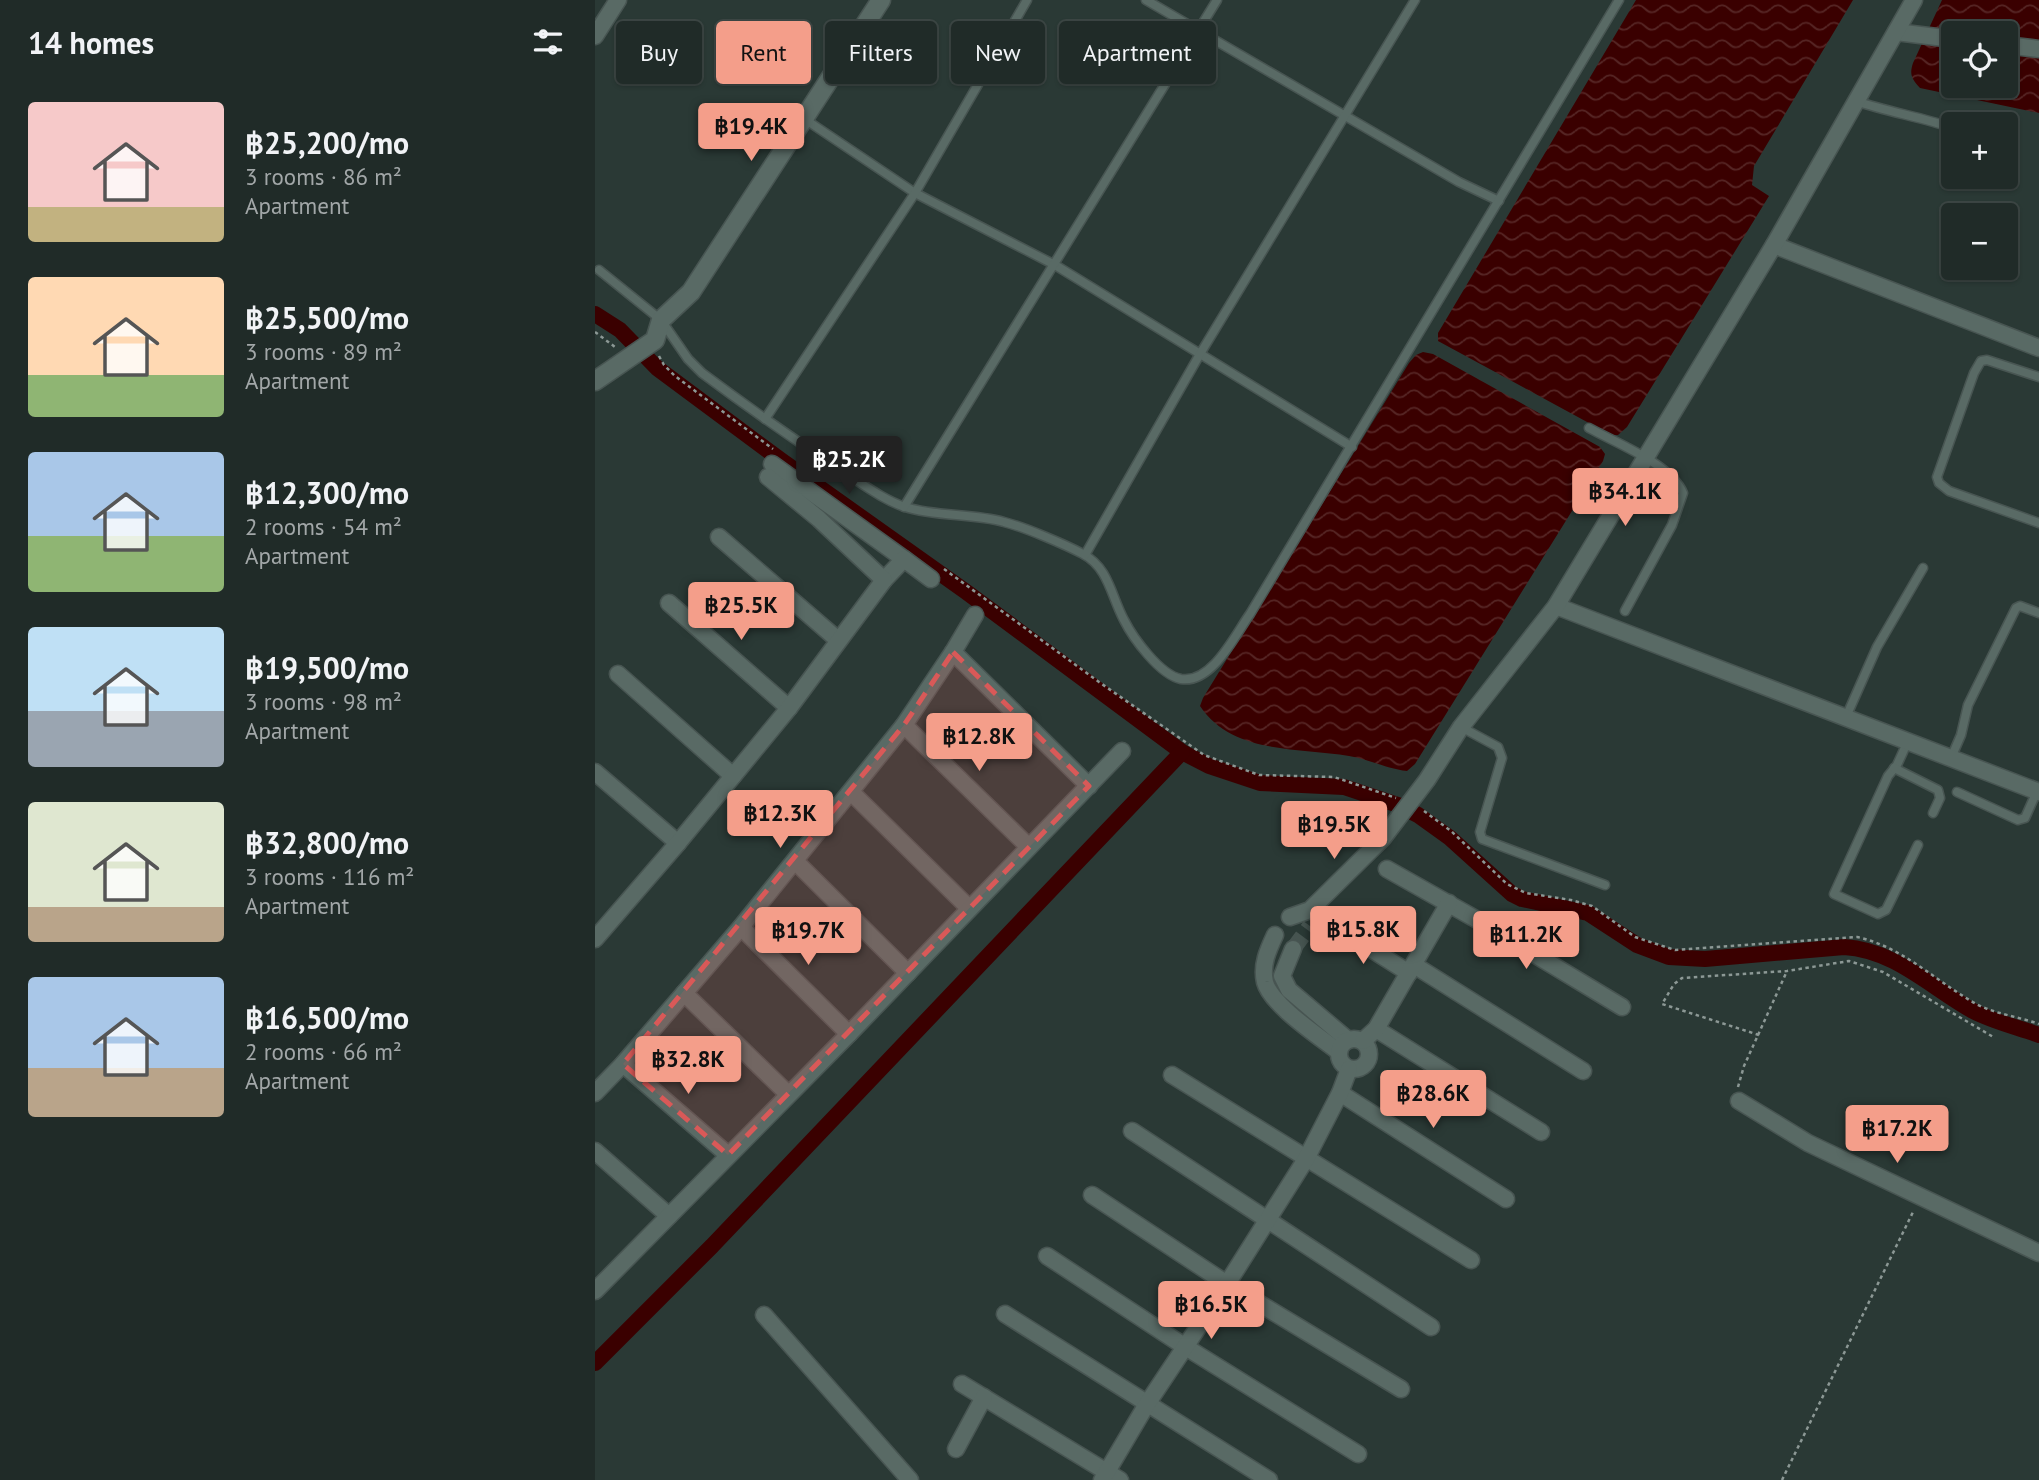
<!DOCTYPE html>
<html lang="en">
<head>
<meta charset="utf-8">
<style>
	body { margin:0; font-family:"PT Sans",sans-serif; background:#2d3734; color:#f1f3f6; height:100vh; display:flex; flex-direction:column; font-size:26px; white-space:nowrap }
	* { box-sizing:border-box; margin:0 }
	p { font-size:23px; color:#a2a7a8 }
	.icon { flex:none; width:38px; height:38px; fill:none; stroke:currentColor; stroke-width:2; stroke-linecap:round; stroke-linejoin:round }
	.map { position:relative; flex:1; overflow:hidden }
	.side { display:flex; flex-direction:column; background:#202b28; width:595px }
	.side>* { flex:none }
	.hud { position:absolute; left:21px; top:21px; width:665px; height:63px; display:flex; gap:14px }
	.fabs { position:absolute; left:1346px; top:21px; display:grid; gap:14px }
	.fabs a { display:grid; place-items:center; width:77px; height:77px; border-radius:7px; background:#202b28; box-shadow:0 2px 5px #0004,0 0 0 2px #3d4745; font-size:35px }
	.price { position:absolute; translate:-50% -60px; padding:0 16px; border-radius:7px; background:#f49e8a; color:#111; font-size:23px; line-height:46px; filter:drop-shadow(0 2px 4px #0008) }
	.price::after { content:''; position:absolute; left:50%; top:42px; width:21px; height:16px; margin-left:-10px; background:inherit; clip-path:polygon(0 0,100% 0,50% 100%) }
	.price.current { background:#222; color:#fff }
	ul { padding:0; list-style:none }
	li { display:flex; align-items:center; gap:21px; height:175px; padding:0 28px }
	li span { display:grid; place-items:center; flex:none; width:196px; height:140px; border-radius:7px; color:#555 }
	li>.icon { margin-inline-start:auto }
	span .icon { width:84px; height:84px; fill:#fffc; stroke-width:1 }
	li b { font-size:30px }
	h2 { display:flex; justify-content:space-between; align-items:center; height:84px; padding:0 28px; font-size:30px }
	.pill { padding:0 24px; border-radius:7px; background:#202b28; box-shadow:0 2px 5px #0004,0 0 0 2px #3d4745; font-size:24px; line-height:63px }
	.pill.current { background:#f49e8a; color:#111 }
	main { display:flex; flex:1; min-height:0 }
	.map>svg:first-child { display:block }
	.water { fill:url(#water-waves); fill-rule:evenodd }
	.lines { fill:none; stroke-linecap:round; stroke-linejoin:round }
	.canal { stroke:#3a0000; stroke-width:16 }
	.minor-tunnel { stroke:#465450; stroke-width:16; stroke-dasharray:16 8; stroke-linecap:butt }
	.service-casing { stroke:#485552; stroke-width:11 }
	.minor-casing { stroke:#485552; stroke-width:19 }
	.tertiary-casing { stroke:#485552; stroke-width:21 }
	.path { stroke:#8c9895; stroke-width:2.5; stroke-dasharray:3.5 3.5; stroke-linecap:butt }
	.service { stroke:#596a65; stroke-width:8 }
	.minor { stroke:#596a65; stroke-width:16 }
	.tertiary { stroke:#596a65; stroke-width:18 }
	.marked { fill:#d95958; fill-opacity:0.2; stroke:#d95958; stroke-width:5; stroke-dasharray:14 9; stroke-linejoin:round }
</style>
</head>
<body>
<main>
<section class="side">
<h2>14 homes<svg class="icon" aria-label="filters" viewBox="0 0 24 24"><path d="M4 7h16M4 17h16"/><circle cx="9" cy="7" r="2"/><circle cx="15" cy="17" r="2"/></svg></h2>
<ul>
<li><span style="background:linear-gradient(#f6c9c9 75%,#c2b280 0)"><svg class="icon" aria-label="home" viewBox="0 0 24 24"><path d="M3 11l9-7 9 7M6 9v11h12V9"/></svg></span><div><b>฿25,200/mo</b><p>3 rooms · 86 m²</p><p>Apartment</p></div></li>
<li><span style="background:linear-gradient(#ffd9b3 70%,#8fb573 0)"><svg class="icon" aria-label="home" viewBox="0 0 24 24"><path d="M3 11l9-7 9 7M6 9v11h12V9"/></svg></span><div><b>฿25,500/mo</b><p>3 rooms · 89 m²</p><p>Apartment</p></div></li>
<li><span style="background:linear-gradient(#a9c7e8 60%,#8fb573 0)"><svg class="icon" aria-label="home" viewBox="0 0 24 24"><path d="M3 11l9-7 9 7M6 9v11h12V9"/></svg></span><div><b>฿12,300/mo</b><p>2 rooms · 54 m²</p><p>Apartment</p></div></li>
<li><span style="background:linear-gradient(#bfe0f5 60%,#9aa5b1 0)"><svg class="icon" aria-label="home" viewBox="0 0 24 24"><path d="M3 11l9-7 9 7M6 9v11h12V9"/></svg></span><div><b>฿19,500/mo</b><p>3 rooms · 98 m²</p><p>Apartment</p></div></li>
<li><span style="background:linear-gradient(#dfe7d0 75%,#b9a48a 0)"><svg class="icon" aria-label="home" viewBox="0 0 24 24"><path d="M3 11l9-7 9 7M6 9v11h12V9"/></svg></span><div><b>฿32,800/mo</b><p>3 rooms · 116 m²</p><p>Apartment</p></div></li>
<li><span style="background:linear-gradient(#a9c7e8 65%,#b9a48a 0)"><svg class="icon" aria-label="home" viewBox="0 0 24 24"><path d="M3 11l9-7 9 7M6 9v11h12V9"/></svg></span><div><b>฿16,500/mo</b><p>2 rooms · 66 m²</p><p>Apartment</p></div></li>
</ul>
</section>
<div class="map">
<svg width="1444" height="1480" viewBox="0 0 1444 1480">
	<defs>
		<pattern id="water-waves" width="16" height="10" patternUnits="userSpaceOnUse" patternTransform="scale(1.75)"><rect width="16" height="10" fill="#3a0000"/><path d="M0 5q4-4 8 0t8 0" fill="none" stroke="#562625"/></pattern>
	</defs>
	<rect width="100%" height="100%" fill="#2a3935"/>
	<g class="water">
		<polygon points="1041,0 1258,0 1159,166 1157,185 1174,196 1032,427 1023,435 1016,435 843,341 843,333"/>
		<path d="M1347 0H1444V113L1325 88C1317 79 1314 75 1318 63ZM1358 33H1410V86H1358Z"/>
		<path d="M828 352 838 354 1005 447 1010 454 1008 461 820 764 812 771C792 769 774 759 754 756 703 747 638 755 605 706L608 698 814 363 821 355Z"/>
	</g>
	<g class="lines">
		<g class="canal">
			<path d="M0 314 25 330 62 368 187 461 370 591 587 752 614 766 665 783 749 787 803 805 823 815 855 838 917 894 927 899 993 913 1042 945 1074 957 1110 959 1249 947C1300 950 1335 987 1378 1011 1399 1022 1422 1027 1444 1035"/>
			<polyline points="0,1363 117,1246 587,752"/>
		</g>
		<polyline class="minor-tunnel" points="698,949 715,926"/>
		<g class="service-casing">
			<g id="service">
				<polyline points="551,0 864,182 904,201"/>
				<path d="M1261 101C1293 112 1326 117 1358 128"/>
				<polyline points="208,118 320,193 460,265 757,447"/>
				<path d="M4 270 66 320 93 359 107 373C154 408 201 441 250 473 269 485 289 500 310 507 342 517 377 513 409 522 429 527 469 544 488 554 514 568 516 596 529 620 538 638 565 675 586 679 617 684 640 635 655 614L1024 0"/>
				<polyline points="1444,377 1392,360 1386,361 1379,373 1342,477 1344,483 1354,491 1444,523"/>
				<polyline points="170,419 320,193 432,0"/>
				<path d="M994 428C1021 443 1076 464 1088 493L1077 525 1030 611"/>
				<polyline points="309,507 622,0"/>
				<polyline points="490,555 605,354 820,0"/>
				<polyline points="1251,717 1282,647 1328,568"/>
				<polyline points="866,727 903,747 907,758 885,832 887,839 1010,885"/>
				<polyline points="1313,741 1302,765 1293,776 1239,894 1283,914 1291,910 1323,845"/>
				<polyline points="1356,758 1366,735 1373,705 1421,608 1425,606 1444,613"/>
				<polyline points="1299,768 1343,790 1345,798 1338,813"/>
				<polyline points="1362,792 1423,820 1430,818 1442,791"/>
			</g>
		</g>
		<g class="minor-casing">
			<g id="minor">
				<polyline points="1301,32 1358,39"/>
				<polyline points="0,36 23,0"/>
				<polyline points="1410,45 1444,49"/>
				<polyline points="1179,245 1444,348"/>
				<polyline points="177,464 309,559"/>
				<polyline points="124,537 243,640"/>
				<polyline points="289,580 309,559 336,579"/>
				<polyline points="74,603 194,708"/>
				<polyline points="961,606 1444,792"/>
				<polyline points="358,652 494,786"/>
				<polyline points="23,674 138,776"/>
				<polyline points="309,725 434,847"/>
				<polyline points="0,772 83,843"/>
				<polyline points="256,792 374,908"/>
				<polyline points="200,861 313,973"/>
				<polyline points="792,869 886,922 1027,1007"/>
				<polyline points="695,917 715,910 788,838 832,780 866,727 961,606 1179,245 1319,0"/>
				<polyline points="146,927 254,1034"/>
				<polyline points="743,928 814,973"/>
				<path d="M680 935C673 950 666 965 670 982 676 1005 725 1037 744 1052"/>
				<polyline points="0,939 83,843 194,708 289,580 224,519 173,477"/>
				<polyline points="698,949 687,976 694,990 753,1040"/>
				<polyline points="819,965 988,1071"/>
				<polyline points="89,993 193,1094"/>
				<polyline points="781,1029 946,1132"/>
				<circle cx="759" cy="1054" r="15"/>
				<polyline points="768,1041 781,1029 854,903"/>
				<polyline points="28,1064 133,1155"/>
				<polyline points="577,1075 876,1260"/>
				<polyline points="0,1093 28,1064 146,927 309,725 358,652 380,615"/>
				<polyline points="745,1093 911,1199"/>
				<polyline points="1144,1101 1213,1143 1444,1253"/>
				<polyline points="537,1131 836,1327"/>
				<polyline points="0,1151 74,1216"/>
				<polyline points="497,1195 632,1284 806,1389"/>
				<polyline points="452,1256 589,1346 763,1454"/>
				<polyline points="0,1291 254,1034 527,751"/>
				<polyline points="410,1314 674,1480"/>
				<polyline points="169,1315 315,1480"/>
				<polyline points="367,1384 525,1480"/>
				<polyline points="361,1449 389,1397"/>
				<polyline points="507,1480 552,1404 632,1284 711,1159 745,1093 754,1069"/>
			</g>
		</g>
		<g class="tertiary-casing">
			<polyline id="tertiary" points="0,381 60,340 66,320 96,292 286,0"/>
		</g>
		<g class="path">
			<polyline points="0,332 20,347"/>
			<polyline points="64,356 69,365 80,376 178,449"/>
			<polyline points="349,569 504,682 609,755 664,775 739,777 801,798"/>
			<path d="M829 811 856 831 912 884 931 893 976 900 997 906 1040 937 1080 950 1262 937C1305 946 1339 979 1376 1001 1397 1014 1422 1016 1444 1024"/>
			<polyline points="1164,1035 1067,1004 1079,984 1087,978 1192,971 1254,961 1288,972 1400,1038"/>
			<polyline points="1143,1087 1149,1066 1192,971"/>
			<polyline points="1187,1480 1318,1212"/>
		</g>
		<use href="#service" class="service"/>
		<use href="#minor" class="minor"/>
		<use href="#tertiary" class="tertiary"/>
	</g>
	<path class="marked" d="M358 652 494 786 133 1155 28 1064 309 725Z"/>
</svg>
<div class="fabs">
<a><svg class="icon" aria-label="locate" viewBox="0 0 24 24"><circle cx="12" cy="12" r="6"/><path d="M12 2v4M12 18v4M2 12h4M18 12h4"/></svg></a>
<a>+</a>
<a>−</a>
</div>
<b class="price" style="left:156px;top:163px">฿19.4K</b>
<b class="price current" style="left:254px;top:496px">฿25.2K</b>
<b class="price" style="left:1030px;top:528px">฿34.1K</b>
<b class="price" style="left:146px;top:642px">฿25.5K</b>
<b class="price" style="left:384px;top:773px">฿12.8K</b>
<b class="price" style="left:185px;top:850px">฿12.3K</b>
<b class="price" style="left:739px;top:861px">฿19.5K</b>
<b class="price" style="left:768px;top:966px">฿15.8K</b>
<b class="price" style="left:213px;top:967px">฿19.7K</b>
<b class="price" style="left:931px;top:971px">฿11.2K</b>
<b class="price" style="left:93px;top:1096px">฿32.8K</b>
<b class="price" style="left:838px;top:1130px">฿28.6K</b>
<b class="price" style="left:1302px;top:1165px">฿17.2K</b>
<b class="price" style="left:616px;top:1341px">฿16.5K</b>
<div class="hud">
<a class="pill">Buy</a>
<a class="pill current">Rent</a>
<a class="pill">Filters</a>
<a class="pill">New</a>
<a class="pill">Apartment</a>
</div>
</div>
</main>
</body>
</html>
